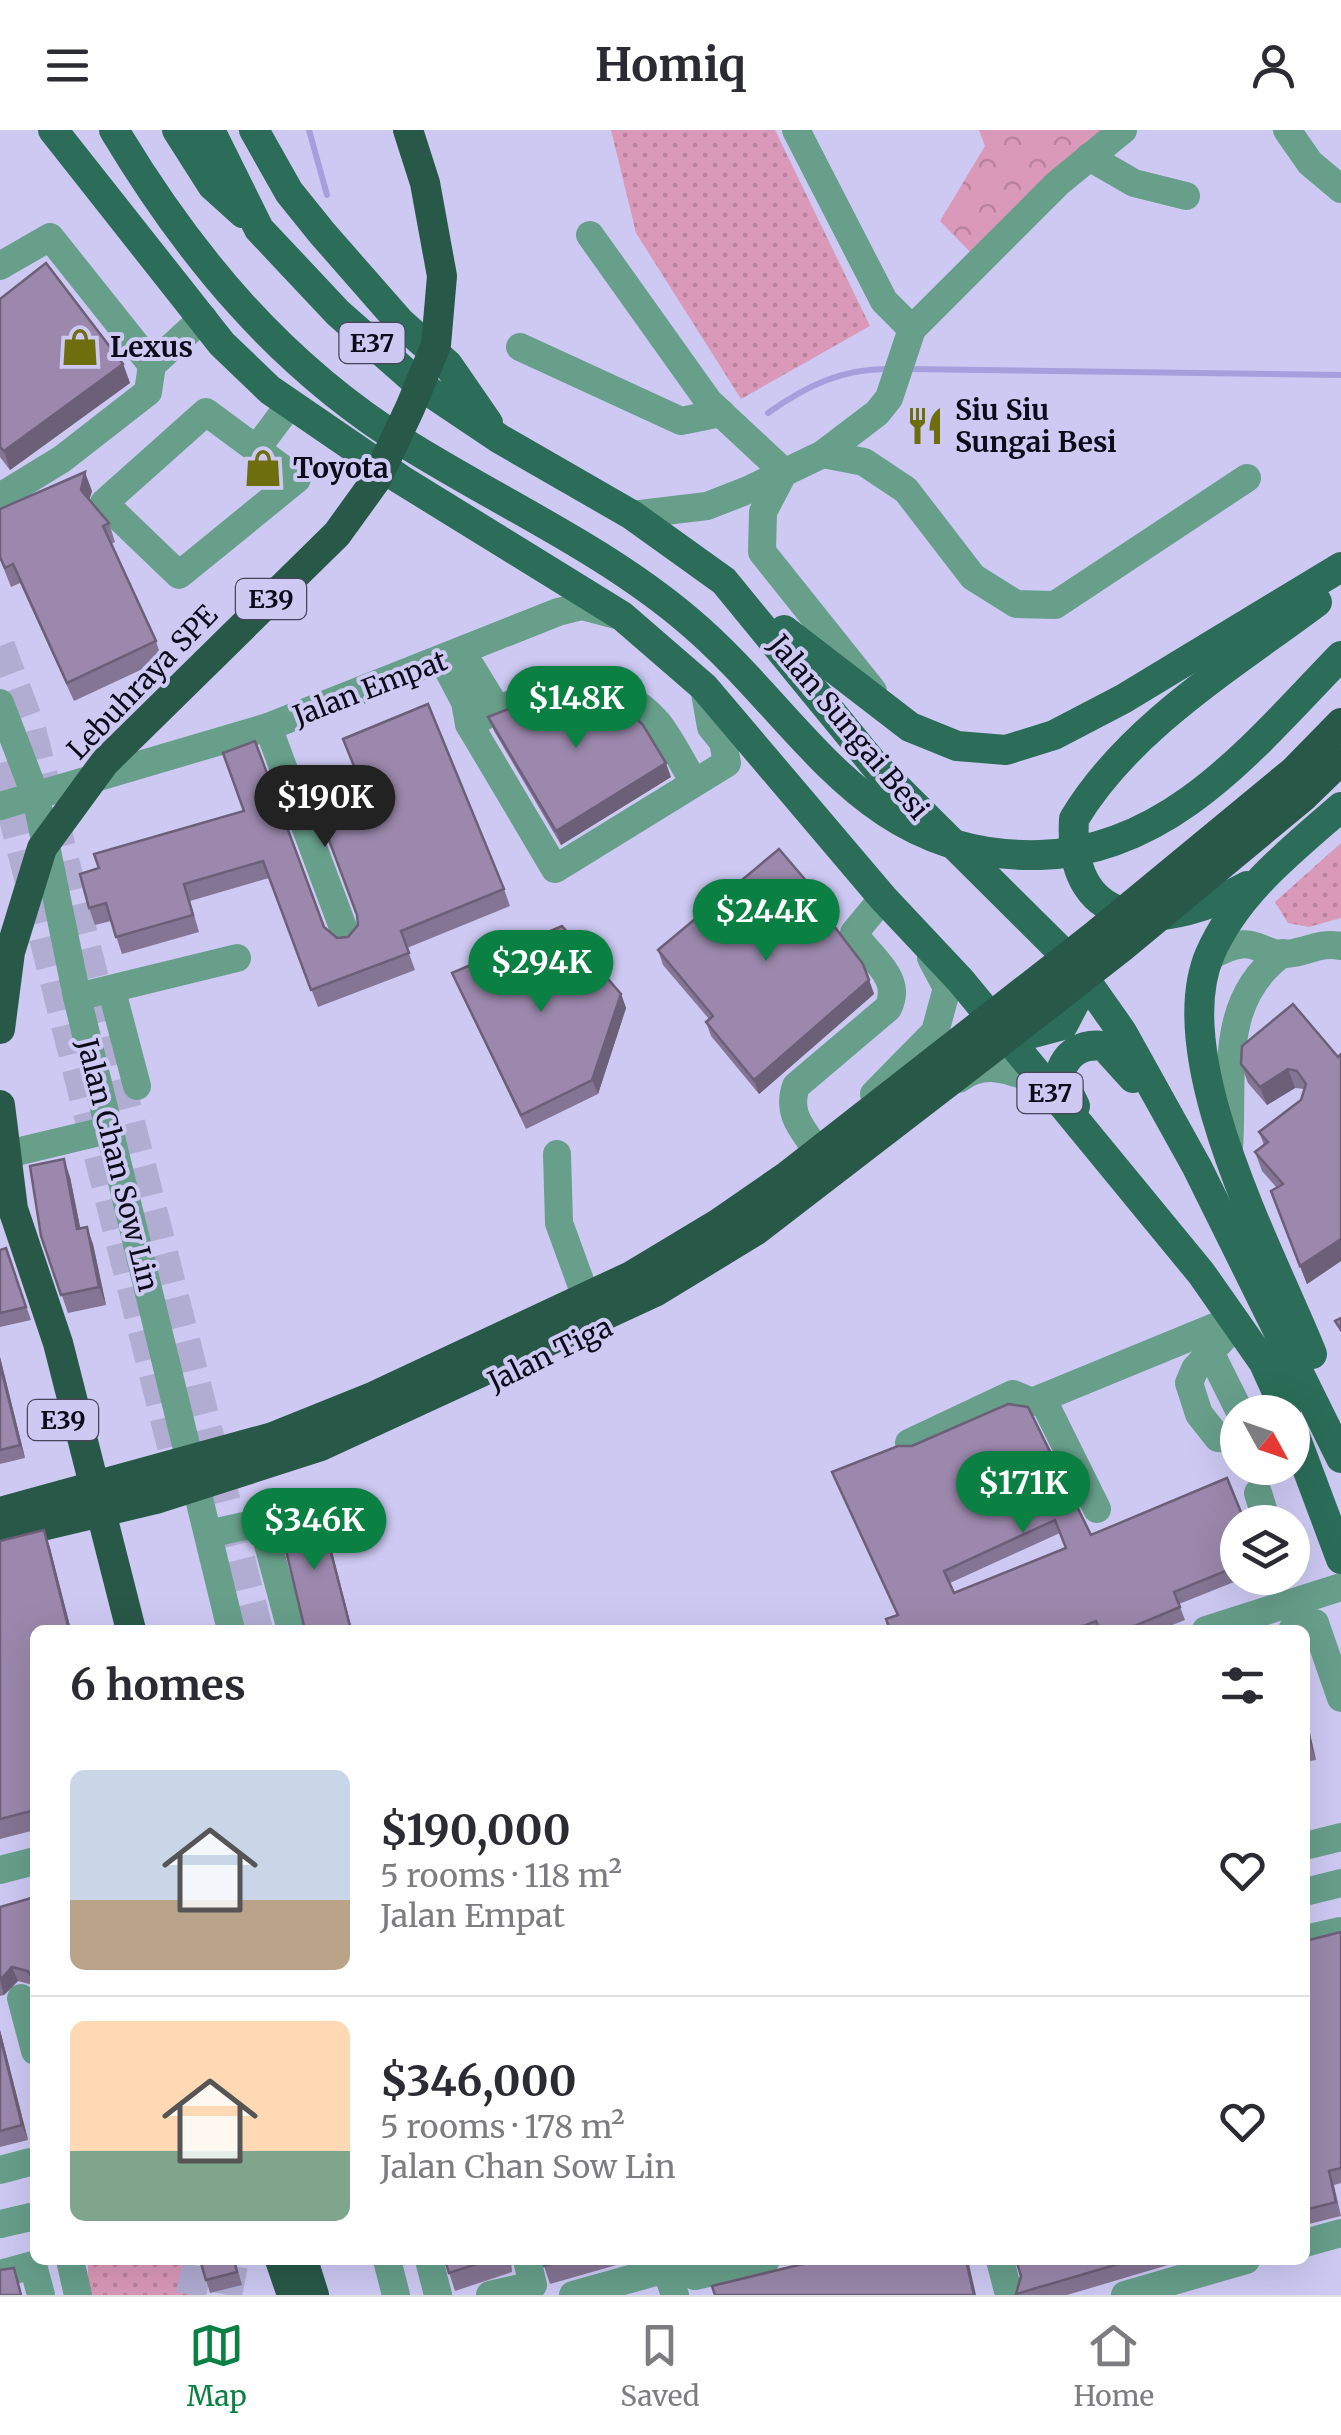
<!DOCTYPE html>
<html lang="en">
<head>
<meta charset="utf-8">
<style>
	body { margin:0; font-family:Merriweather,serif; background:#f7f7f7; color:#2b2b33; height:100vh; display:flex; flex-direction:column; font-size:38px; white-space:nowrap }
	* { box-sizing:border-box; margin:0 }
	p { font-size:32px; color:#7c7c81 }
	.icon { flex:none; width:55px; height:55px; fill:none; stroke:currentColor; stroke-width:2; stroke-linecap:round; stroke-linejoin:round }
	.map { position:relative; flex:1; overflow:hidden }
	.panel { position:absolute; left:30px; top:1495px; width:1280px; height:640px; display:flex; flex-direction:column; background:#fff; border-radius:15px; box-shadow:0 10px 40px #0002 }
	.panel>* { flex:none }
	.needle { width:65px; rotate:130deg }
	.fabs { position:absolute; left:1220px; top:1265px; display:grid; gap:20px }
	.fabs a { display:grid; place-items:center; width:90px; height:90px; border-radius:50%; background:#fff; box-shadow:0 10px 40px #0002; font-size:50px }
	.price { position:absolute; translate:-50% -85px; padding:0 22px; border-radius:35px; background:#0b8043; color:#fff; font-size:32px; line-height:65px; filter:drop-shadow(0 2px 5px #0008) }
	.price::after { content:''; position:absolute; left:50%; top:60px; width:30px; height:22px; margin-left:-15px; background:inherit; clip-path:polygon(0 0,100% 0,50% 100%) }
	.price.active { background:#222; color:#fff }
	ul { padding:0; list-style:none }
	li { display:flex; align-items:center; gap:30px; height:250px; padding:0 40px }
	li+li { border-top:2px solid #e1e1e2 }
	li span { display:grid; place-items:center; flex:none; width:280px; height:200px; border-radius:15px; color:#555 }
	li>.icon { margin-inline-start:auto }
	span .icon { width:120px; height:120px; fill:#fffc; stroke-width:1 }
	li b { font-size:42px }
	h2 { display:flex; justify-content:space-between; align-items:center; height:120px; padding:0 40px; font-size:42px }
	header { display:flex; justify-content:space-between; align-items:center; height:130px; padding:0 40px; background:#fff; font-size:45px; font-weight:700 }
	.menu { display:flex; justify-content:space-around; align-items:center; height:140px; border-top:2px solid #e1e1e2; background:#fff; font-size:28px; color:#7c7c81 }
	.menu a { display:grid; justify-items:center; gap:5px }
	.menu .active { color:#0b8043 }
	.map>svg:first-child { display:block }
	.grass { fill:url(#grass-dots) }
	.forest { fill:url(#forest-crowns) }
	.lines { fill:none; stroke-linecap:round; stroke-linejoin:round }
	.stream { stroke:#a79fdd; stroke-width:6 }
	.highway-tunnel { stroke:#b0acd2; stroke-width:30; stroke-dasharray:30 15; stroke-linecap:butt }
	.minor { stroke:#679f8b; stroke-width:28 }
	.major { stroke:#2b6d58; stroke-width:30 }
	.highway { stroke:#285848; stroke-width:30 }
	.wall { fill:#857594; fill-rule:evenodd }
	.shaded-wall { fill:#6c5f78 }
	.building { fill:#9b88ac; stroke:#6c5f78; stroke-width:2.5; fill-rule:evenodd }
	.labels { text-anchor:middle; stroke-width:8; stroke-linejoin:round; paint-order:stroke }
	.shield { fill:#cdc9f3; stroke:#47445a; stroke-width:2.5 }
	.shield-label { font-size:25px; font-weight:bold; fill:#0d0b19 }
	.poi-label { font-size:28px; font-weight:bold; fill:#0d0b19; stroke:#cdc9f3; text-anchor:start }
	.street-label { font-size:28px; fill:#0d0b19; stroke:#cdc9f3 }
</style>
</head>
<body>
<header><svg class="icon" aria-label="menu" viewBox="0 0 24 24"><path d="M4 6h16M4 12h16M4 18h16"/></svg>Homiq<svg class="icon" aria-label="person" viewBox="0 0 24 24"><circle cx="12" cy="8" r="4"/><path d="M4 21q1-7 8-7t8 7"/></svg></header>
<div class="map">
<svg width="1341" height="2165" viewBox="0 0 1341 2165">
	<defs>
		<pattern id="grass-dots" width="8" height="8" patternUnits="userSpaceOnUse" patternTransform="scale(2.5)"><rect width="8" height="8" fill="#da99b8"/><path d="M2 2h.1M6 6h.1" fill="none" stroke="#ba829e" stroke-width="1.8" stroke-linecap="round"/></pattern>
		<pattern id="forest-crowns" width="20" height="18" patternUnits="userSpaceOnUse" patternTransform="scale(2.5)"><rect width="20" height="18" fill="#da99b8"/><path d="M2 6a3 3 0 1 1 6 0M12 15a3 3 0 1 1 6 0" fill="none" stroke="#ba829e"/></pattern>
	</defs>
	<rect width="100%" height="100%" fill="#cdc9f3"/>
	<g class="grass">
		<polygon points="611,0 775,0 870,196 741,269 636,103"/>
		<polygon points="1341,713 1341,788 1309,797 1288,793 1275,772"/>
		<polygon points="88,2130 191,2130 200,2165 88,2165"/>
	</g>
	<polygon class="forest" points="979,0 1116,0 974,126 940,91 985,16"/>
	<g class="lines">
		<g class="stream">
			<polyline points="309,0 327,65"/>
			<polyline points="907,239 1341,245"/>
			<path d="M768 283C806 256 843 238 890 239"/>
		</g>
		<g class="highway-tunnel">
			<polyline points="0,516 31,599 258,1500"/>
			<polyline points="0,633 181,1352"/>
			<polyline points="191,2165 198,2130"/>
			<polyline points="227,2165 234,2130"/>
		</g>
		<g class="minor">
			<polyline points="796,0 884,171 912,199"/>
			<polyline points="1287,0 1310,33 1341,59"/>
			<polyline points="1089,27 1134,53 1186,66"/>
			<polyline points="590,105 709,272 784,342"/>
			<polyline points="0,136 50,107 152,235"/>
			<polyline points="520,217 681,291 721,283"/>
			<polygon points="206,282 297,349 179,445 104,373"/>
			<polyline points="257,318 290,274"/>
			<polyline points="823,324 864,332 906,360 973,447 1016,474 1055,475 1247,348"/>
			<polyline points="784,342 763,382 762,422 873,561"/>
			<polyline points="0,367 62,329 148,262 152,235 203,188"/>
			<polyline points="632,385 707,376 748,360 823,324 877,283 889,268 912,199 1058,53 1123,0"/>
			<polyline points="462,522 497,579"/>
			<polyline points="443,530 465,572 469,594"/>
			<polyline points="0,573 36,667 77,867 231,1500"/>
			<polyline points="268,597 347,808"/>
			<path d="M694 652C682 633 671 609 657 592 604 532 527 563 469 594L555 739 727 633 723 612 711 597 704 557"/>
			<polyline points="0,676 268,597 558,482 582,476 616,485"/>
			<path d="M1209 827C1261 797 1256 830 1293 823 1311 820 1322 812 1341 816"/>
			<polyline points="112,861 137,956"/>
			<polyline points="77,867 237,828"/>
			<path d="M959 949C986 928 1013 942 1042 952"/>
			<polyline points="874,964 935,902 947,858 931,828"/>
			<path d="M814 1016C800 996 787 982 796 956L888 878C904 847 868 827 854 803L883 768"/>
			<path d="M1229 1018C1234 947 1217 870 1283 823"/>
			<polyline points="557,1024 559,1093 583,1159"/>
			<polyline points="0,1026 108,1000"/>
			<polyline points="1237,1193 1195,1239 1189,1253 1199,1284 1218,1308 1238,1309"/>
			<polyline points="1210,1222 1240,1282"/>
			<polyline points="1042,1268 1097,1379"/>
			<polyline points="909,1313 1013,1264 1032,1272 1234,1189"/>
			<polyline points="1258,1363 1267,1392"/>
			<polyline points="208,1404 262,1392 291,1500"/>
			<polyline points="1206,1500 1341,1457"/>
			<polyline points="1292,1500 1315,1493 1341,1568"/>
			<polyline points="1305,1716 1341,1707"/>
			<polyline points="0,1740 35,1731"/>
			<polyline points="1305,1762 1341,1753"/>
			<polyline points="1305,1809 1341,1801"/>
			<polyline points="21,1868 35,1921"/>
			<polyline points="0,2040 30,2032"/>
			<polyline points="0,2094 35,2086"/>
			<polyline points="1305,2113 1341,2103"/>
			<polyline points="70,2130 78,2165"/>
			<polyline points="387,2130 396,2165"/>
			<polyline points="429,2130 438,2165"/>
			<polyline points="684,2130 695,2146 766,2130"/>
			<polyline points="1000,2130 1009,2165"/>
			<polyline points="0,2144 33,2135 41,2165"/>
			<polyline points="490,2165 533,2155 527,2130"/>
			<polyline points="573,2165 666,2139 675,2165"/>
			<polyline points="1125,2165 1246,2130"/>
		</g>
		<g class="major">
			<polyline points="53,0 222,214 270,260 400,349 622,486 704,557 883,768 961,851 1201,1143 1264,1233 1286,1282"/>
			<path d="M114 0C190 127 281 236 408 315 501 373 606 420 690 492 804 589 863 730 1040 725 1172 721 1256 613 1341 526"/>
			<polyline points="177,0 212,55 243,83"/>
			<polyline points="210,0 259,99 338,183 421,256 500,309 632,385 724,451 877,638 1075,835 1122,902 1197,1037 1341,1328"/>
			<polyline points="254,0 289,62 322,103 400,192 448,235 488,293"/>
			<polyline points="784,500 910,597 957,616 1006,620 1054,605 1123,569 1341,437"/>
			<path d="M1247 756C1171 799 1067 809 1074 689 1129 597 1233 535 1317 472"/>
			<polyline points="1009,879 1033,903 1063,895 1075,872 1058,841"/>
			<path d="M1075 976 1060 945C1065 923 1082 913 1104 916L1133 948"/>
			<path d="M1312 1224C1272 1124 1165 928 1210 824 1237 762 1291 721 1341 677"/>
			<polyline points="1292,1298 1341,1429"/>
		</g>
		<g class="highway">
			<polyline points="0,899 10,822 42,718 105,632 337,404 376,350 410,278 436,215 442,146 425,53 408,0"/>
			<polyline points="0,975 13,1079 58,1213 131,1500"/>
			<polyline points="0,1382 273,1307 370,1268 631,1146 719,1093 787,1046 1094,806 1294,641 1341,593"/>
			<polyline points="0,1406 156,1369 321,1316 655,1162 755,1101 985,924 1121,818 1303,667 1341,630"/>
			<polyline points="280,2130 292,2165"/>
			<polyline points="303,2130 314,2165"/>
		</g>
	</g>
	<g class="wall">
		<polygon points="0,169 123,234 130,253 10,340 0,327"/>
		<polygon points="92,361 89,370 109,393 115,412 111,414 156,511 162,530 74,571 20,453 11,457 0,429 0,379"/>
		<polygon points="488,587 671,647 561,715 494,601"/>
		<polygon points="244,681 324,797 337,808 348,807 504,759 510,776 407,818 415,840 318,877 269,748 190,771 199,802 122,824 111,791 95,795 89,778 99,738"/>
		<polygon points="820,767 825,781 824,783 869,850 874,864 759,964 711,906 706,892 709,889 663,835 658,820"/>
		<polygon points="452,843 621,864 626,878 598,964 526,999 458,857"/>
		<polygon points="1341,924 1341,1131 1307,1154 1271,1061 1277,1058 1262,1041 1255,1022 1264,1015 1259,1002 1301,970 1304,959 1295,958 1267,975 1248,953 1241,934 1338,927"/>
		<polygon points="70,1047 80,1098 93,1114 106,1175 68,1183 41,1106"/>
		<polygon points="6,1118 31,1190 0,1197 0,1120"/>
		<polygon points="0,1227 25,1328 0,1334"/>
		<path d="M898 1316 1091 1405 1238 1392V1448H1244L1179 1474 1185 1490 1160 1500H890L897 1485 832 1342ZM1060 1403 1066 1418 954 1463 950 1453Z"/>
		<polygon points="44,1400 50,1418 71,1500 35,1500 35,1700 0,1709 0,1411"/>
		<polygon points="1305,1582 1316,1630 1305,1632"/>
		<polygon points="35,1767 35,1859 33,1855 18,1851 4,1865 0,1866 0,1777"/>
		<polygon points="1341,1802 1341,2053 1334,2055 1341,2086 1305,2095 1305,1811"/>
		<polygon points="0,1900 28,2010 0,2017"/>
		<polygon points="200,2130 235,2130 242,2155 210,2163"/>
		<polygon points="445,2130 511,2130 512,2142 455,2161"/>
		<polygon points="542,2130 634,2130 550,2154"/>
		<polygon points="1016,2130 1185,2130 1067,2165 1016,2165 1021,2146"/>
	</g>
	<g class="shaded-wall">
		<polygon points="123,234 130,253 10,340 4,321"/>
		<polygon points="85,342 92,361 87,378 81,360"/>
		<polygon points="666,633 671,647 561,715 556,701"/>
		<polygon points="820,767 825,781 820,786 815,771"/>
		<polygon points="869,850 874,864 759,964 754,950"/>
		<polygon points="621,864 626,878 598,964 592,950"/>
		<polygon points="1288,939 1295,958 1267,975 1260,957"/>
		<polygon points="64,1029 70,1047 84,1116 77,1099"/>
		<polygon points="87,1097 93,1114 106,1175 99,1157"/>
		<polygon points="1341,1109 1341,1131 1307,1154 1300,1136"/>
		<polygon points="0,1227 25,1328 20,1315 0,1234"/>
		<polygon points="320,1380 324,1390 352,1500 351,1500"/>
		<polygon points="44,1400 50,1418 71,1500 69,1500"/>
		<polygon points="1305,1582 1316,1630 1305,1598"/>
		<polygon points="12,1837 18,1851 4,1865 0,1850"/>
		<polygon points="0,1900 28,2010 22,1995 0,1906"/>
		<polygon points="966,2130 968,2130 976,2165 974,2165"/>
	</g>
	<g class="building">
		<polygon points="46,133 123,234 4,321 0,317 0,169"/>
		<polygon points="85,342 81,360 109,393 103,396 156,511 67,553 13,434 5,438 0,427 0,379"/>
		<polygon points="583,561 621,574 643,595 666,633 556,701 488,587 539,567"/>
		<polygon points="428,574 504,759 401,801 409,823 311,860 263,731 184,754 193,785 116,807 106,773 89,778 80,744 99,738 94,724 244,681 223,623 255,611 324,797 337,808 348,807 358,795 357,785 308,654 354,636 343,609"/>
		<polygon points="779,719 820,767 815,771 863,834 869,850 754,950 706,892 713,886 658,820"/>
		<polygon points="562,796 621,864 592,950 521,985 452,843"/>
		<polygon points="1293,874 1338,927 1341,924 1341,1109 1300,1136 1271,1061 1283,1054 1255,1022 1268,1012 1259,1002 1301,970 1306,954 1297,941 1288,939 1260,957 1241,934 1242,916"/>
		<polygon points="64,1029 77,1099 87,1097 99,1157 61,1165 41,1106 30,1036"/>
		<polygon points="6,1118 26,1177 0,1183 0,1120"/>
		<polygon points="1341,1188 1341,1200 1335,1191"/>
		<polygon points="0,1234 20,1315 0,1320"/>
		<path d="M1008 1274 1028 1277 1091 1405 1227 1348 1245 1392H1238V1436L1174 1462 1180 1477 1125 1500H1100L1096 1491 1073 1500H890L886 1489 898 1485 832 1342 898 1316H912ZM1055 1390 1066 1418 954 1463 944 1441Z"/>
		<polygon points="320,1380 351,1500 305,1500 279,1391"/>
		<polygon points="44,1400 69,1500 35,1500 35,1680 0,1689 0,1411"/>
		<polygon points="35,1767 35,1858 33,1849 28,1841 12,1837 0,1850 0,1777"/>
		<polygon points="1341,1802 1341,2038 1329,2041 1336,2072 1305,2080 1305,1811"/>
		<polygon points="0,1906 22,1995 0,2001"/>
		<polygon points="200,2130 234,2130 237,2142 206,2150"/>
		<polygon points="445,2130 489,2130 449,2143"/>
		<polygon points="542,2130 566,2130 544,2136"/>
		<polygon points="819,2130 966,2130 974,2165 715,2165 712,2156"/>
		<polygon points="1016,2130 1132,2130 1016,2164 1021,2146"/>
		<polygon points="14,2138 21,2165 0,2165 0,2140"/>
	</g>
	<defs>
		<g id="shop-bare" transform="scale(3)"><path d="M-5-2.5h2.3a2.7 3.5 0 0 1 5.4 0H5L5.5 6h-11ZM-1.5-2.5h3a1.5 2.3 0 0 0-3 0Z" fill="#6e6e0f" stroke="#cdc9f3" stroke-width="2.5" paint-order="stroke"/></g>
		<g id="restaurant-bare" transform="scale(3)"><path d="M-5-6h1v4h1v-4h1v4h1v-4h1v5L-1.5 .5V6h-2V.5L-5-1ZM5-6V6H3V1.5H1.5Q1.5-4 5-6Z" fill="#6e6e0f" stroke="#cdc9f3" stroke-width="2.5" paint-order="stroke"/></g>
	</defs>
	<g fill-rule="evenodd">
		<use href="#shop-bare" x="80" y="217"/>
		<use href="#restaurant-bare" x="925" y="296"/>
		<use href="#shop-bare" x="263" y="338"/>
	</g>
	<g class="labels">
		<g class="shield">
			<rect x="339.5" y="193" width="65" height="40" rx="8"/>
			<rect x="236" y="449" width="70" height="40" rx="8"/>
			<rect x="1017.5" y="943" width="65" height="40" rx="8"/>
			<rect x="28" y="1270" width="70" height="40" rx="8"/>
		</g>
		<g class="shield-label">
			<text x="372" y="222">E37</text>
			<text x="271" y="478">E39</text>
			<text x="1050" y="972">E37</text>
			<text x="63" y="1299">E39</text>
		</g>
		<g class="poi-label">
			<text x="110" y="227">Lexus</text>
			<text x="955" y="290">Siu Siu<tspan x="955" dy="32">Sungai Besi</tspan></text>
			<text x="293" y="348">Toyota</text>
		</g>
		<g class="street-label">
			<text transform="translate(142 552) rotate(-46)" y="10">Lebuhraya SPE</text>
			<text transform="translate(370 558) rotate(-21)" y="10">Jalan Empat</text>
			<text transform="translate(849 597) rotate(50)" y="10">Jalan Sungai Besi</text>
			<text transform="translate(118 1035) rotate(76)" y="10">Jalan Chan Sow Lin</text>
			<text transform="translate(550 1224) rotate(-26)" y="10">Jalan Tiga</text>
		</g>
	</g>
</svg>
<div class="fabs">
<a><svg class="needle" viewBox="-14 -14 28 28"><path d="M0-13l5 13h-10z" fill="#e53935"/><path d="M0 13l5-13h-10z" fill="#7c7c81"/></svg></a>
<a><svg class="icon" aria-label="layers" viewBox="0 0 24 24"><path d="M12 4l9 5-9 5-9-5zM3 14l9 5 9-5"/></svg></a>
</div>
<b class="price" style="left:576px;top:621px">$148K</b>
<b class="price active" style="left:325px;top:720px">$190K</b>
<b class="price" style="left:766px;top:834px">$244K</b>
<b class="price" style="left:541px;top:885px">$294K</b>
<b class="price" style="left:1023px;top:1406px">$171K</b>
<b class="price" style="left:314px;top:1443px">$346K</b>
<section class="panel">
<h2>6 homes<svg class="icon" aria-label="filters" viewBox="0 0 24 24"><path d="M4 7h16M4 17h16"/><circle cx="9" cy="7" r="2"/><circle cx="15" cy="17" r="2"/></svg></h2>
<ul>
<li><span style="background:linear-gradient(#c9d6e8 65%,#b9a48a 0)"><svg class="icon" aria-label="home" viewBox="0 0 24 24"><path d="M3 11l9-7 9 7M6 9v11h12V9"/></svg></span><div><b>$190,000</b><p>5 rooms · 118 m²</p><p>Jalan Empat</p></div><svg class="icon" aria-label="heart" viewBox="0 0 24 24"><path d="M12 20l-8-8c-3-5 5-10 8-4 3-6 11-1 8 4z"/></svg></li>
<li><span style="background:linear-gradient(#ffd9b3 65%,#7fa58c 0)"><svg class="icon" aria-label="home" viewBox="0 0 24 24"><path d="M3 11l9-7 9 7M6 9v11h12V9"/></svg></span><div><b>$346,000</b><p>5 rooms · 178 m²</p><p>Jalan Chan Sow Lin</p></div><svg class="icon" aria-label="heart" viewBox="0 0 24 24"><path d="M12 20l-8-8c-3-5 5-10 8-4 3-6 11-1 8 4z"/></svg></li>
</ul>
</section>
</div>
<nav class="menu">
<a class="active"><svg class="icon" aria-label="map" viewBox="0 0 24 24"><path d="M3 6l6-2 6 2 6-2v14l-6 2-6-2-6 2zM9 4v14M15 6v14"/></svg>Map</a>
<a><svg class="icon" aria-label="saved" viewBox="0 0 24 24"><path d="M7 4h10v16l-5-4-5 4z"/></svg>Saved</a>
<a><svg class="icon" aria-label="home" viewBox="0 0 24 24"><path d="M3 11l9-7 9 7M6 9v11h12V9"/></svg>Home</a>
</nav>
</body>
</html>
